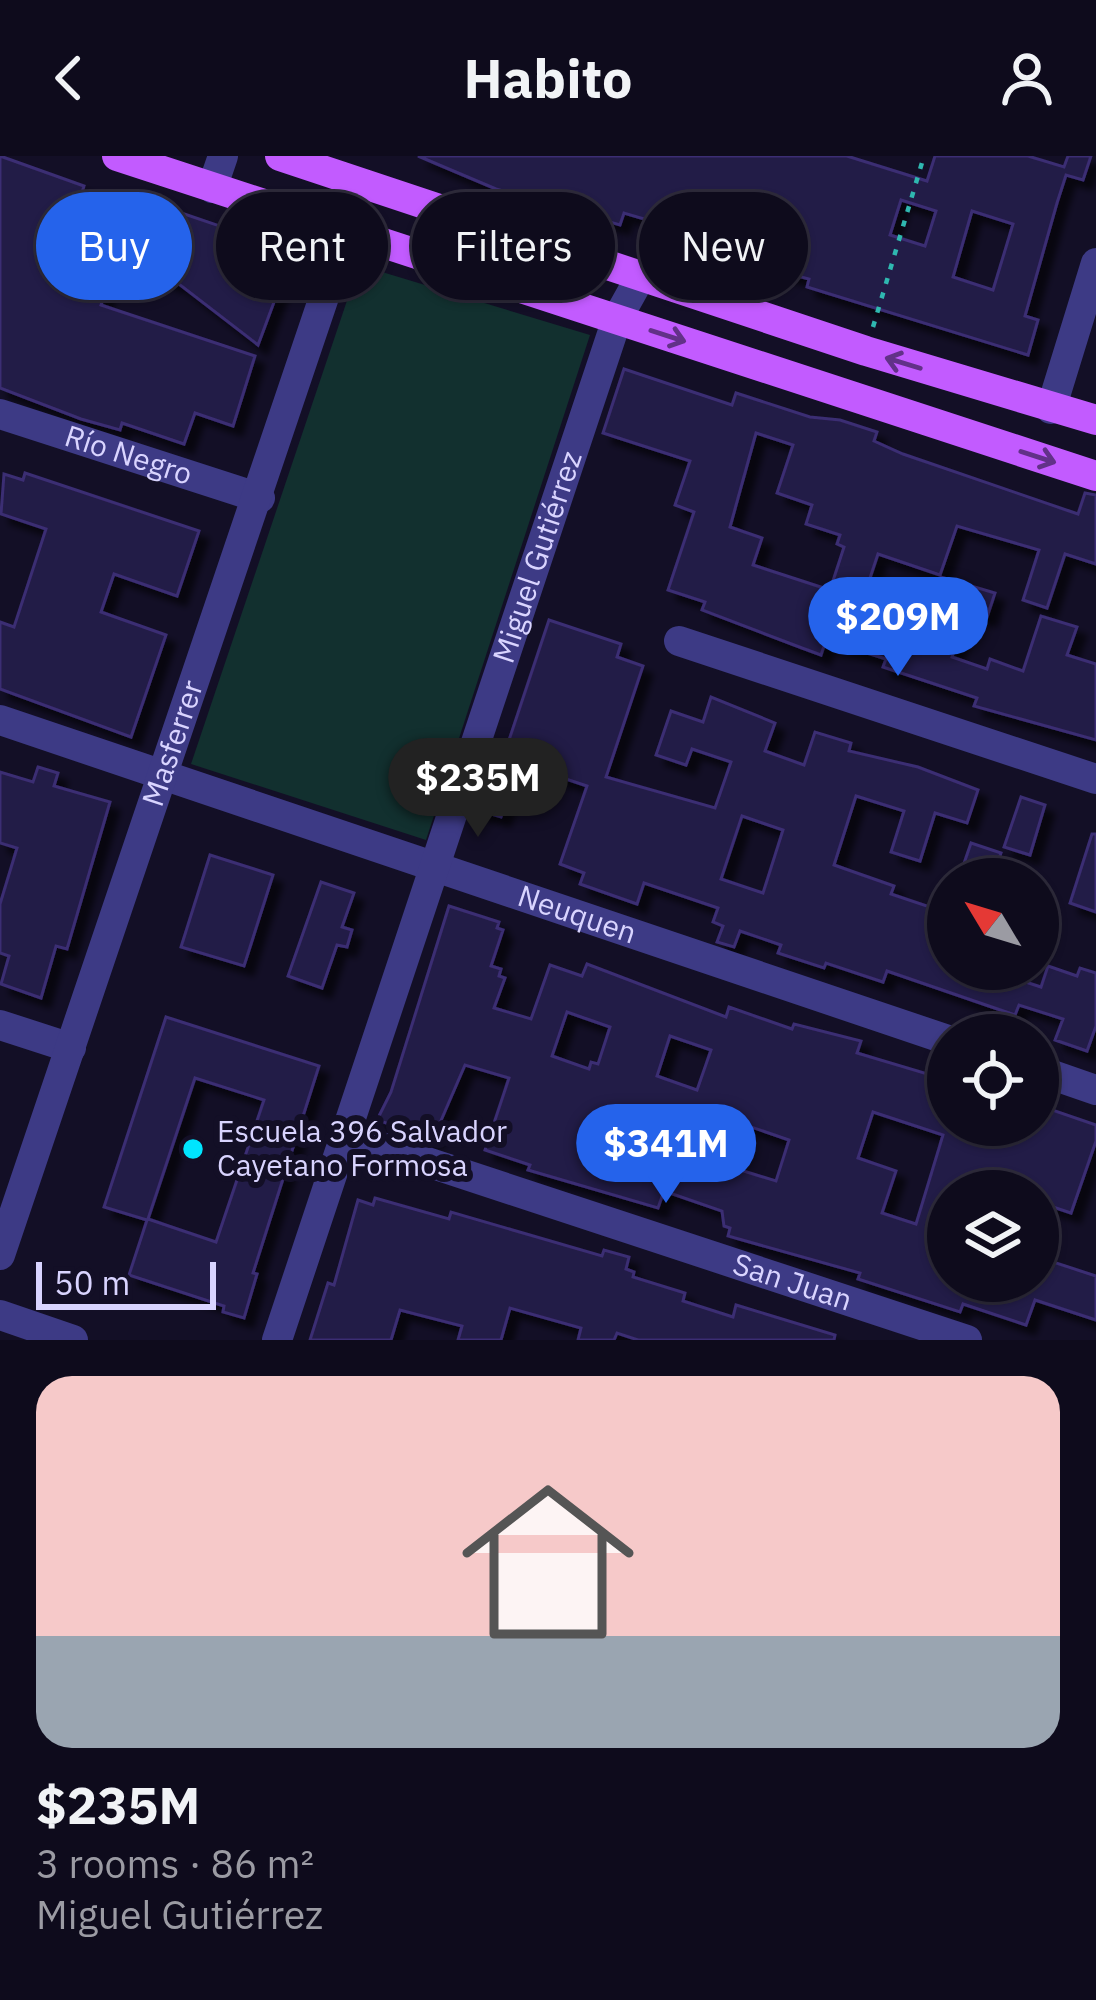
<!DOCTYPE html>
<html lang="en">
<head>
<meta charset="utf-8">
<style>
	body { margin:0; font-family:"IBM Plex Sans",sans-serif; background:#1c1929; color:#f1f3f6; height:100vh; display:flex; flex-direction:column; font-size:45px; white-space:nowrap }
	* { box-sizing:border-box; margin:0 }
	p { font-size:39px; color:#9b9ba3 }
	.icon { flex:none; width:66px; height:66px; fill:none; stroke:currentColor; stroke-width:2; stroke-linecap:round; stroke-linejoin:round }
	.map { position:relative; height:1184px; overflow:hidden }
	.drawer { display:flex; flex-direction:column; background:#0e0b1c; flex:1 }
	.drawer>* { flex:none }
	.top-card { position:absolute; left:36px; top:36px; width:1026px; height:108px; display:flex; gap:24px }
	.needle { width:78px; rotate:308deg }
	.fabs { position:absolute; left:927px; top:702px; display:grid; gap:24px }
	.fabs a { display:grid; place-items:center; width:132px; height:132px; border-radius:50%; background:#0e0b1c; box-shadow:0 3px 9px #0004,0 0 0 3px #2e2b3b; font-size:60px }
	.scale { position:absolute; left:36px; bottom:30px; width:180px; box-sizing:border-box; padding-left:12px; border:6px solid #d9d4ff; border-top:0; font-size:33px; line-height:42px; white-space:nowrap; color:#d9d4ff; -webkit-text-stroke:9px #130f26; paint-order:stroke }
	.price { position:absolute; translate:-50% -102px; padding:0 27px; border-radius:42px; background:#2563eb; color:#fff; font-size:39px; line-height:78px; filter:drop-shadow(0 3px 6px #0008) }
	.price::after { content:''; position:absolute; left:50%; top:72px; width:36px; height:27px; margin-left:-18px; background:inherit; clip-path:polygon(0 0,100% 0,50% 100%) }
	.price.selected { background:#222; color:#fff }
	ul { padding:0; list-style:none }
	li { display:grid; align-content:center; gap:24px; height:636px; padding:0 36px }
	li span { display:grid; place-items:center; height:372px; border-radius:36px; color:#555 }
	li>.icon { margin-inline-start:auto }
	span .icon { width:216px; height:216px; fill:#fffc; stroke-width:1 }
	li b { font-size:51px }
	.pill { padding:0 42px; border-radius:54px; background:#0e0b1c; box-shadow:0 3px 9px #0004,0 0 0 3px #2e2b3b; font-size:42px; line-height:108px }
	.pill.selected { background:#2563eb; color:#fff }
	header { display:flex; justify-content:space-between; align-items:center; height:156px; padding:0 36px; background:#0e0b1c; font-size:54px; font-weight:700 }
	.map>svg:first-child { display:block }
	.green { fill:#12302f }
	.building { fill:#241b47; stroke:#3b2d73; stroke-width:3; fill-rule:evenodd; filter:url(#shadow) }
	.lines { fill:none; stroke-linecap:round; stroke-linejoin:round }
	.path { stroke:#2fb8b0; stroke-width:4.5; stroke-dasharray:6 9; stroke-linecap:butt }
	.minor { stroke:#3d3a85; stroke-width:30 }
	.major { stroke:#c25bff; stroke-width:30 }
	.oneway { stroke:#623188 }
	.poi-dot { fill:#00e5ff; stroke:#130f26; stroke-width:4.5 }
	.labels { text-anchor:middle; stroke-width:12; stroke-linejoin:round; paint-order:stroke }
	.street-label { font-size:30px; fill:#d9d4ff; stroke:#130f26 }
	.poi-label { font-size:30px; fill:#d9d4ff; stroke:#130f26; text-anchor:start }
</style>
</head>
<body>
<header><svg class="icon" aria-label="back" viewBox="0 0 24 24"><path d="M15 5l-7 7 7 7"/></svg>Habito<svg class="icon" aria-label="person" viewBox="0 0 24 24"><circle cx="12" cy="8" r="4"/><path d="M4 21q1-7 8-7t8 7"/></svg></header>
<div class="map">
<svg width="1096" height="1184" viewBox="0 0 1096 1184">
	<defs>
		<filter id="shadow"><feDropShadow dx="9" dy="9" stdDeviation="3" flood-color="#0009"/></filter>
	</defs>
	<rect width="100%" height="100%" fill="#130f26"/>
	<polygon class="green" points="359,109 590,179 426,684 191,608"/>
	<g class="building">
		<polygon points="0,0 84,30 78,50 114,62 119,48 151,59 155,48 293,95 258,189 179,128 164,123 171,101 135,89 133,96 121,92 101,149 255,200 233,270 195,257 184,288 122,267 120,274 81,263 0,232"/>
		<path d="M418 0H847L927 25 935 0H1028L1064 11 1068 0H1091L1083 24 1066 19 1057 47 1025 160 1038 164 1028 199 807 131 809 123 671 85 675 72 624 57 620 69 496 33ZM901 44 936 55 925 90 890 79ZM972 55 1013 68 993 134 953 121Z"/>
		<path d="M624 213 732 249 736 237 810 261 840 264 877 276 874 285 903 298 1078 358 1085 337 1096 339V408L1065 398 1047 452 1023 444 1039 394 957 370 940 419 878 398 866 434 885 440 879 456 924 471 941 421 995 437 987 461 967 454 952 501 987 513 990 503 1023 515 1041 460 1077 471 1067 499 1096 508V584L974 550 977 542 883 511 886 503 826 484 821 499 802 492 702 454 705 446 668 434 694 356 675 349 690 305 603 277ZM756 277 793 289 777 337 812 349 806 368 840 379 837 388 844 391 830 434 753 409 762 382 730 371Z"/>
		<polygon points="25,317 199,375 177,440 114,418 101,456 166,479 131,581 0,533 0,466 14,471 46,373 1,358 4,318 23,324"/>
		<path d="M549 464 621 488 617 501 643 510 606 621 715 652 731 606 692 593 686 609 656 599 671 555 703 566 711 541 775 567 765 595 804 609 815 576 851 587 849 595 918 611 978 634 967 667 935 657 920 705 891 696 904 655 856 640 834 709 894 730 891 738 948 757V813H986L1041 831 1048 810 1077 820 1080 812 1096 817V870L1087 895 1055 884 1063 863 1019 849 1015 859 887 815 883 826 826 807 824 812 778 797 781 789 740 775 734 791 717 786 723 770 713 766 718 752 644 727 637 748 580 728 584 717 560 708 587 630 503 602ZM742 660 783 674 763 737 721 723Z"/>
		<polygon points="38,611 58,617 54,630 110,646 67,793 56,790 41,842 1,828 9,800 0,797 0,748 17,692 0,687 0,616 33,626"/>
		<polygon points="486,617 513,625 501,661 474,653"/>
		<polygon points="1021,641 1045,649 1030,699 1004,691"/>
		<polygon points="1092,678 1096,678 1096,756 1070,747"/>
		<polygon points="971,687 1001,697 992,723 960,719"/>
		<polygon points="210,699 273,719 244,810 181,791"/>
		<polygon points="321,726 354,737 342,771 352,774 347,791 337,789 322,832 288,820"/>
		<path d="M449 750 499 766 497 772 503 774 491 810 501 813 499 820 505 822 494 852 531 863 550 809 582 820 587 808 726 861 729 851 792 873 794 868 861 885 857 897 948 924V969H1038V949L1096 969V985L1071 1057 1038 1046V1035H948V1125H1038V1101L1096 1120V1164L1035 1144 1026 1169 963 1148 960 1156 858 1123 860 1117 728 1080 730 1072 724 1070 722 1055 664 1035 658 1052 528 1014 530 1009 485 994 509 922 465 909 433 983 377 964 391 936ZM567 856 610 871 598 908 591 906 589 913 552 900ZM670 880 711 894 697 934 657 920ZM873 956 943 979 916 1068 882 1057 896 1015 858 1002ZM725 962 789 984 776 1025 711 1005Z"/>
		<path d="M166 861 319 910 253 1117 257 1118 244 1162 223 1156 224 1150 129 1119 147 1064 104 1051ZM195 922 264 944 216 1086 148 1063Z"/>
		<polygon points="375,1042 449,1063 451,1056 602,1100 604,1094 629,1101 626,1113 634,1116 633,1121 685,1137 683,1145 733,1161 736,1149 835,1179 834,1184 638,1184 617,1177 614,1184 578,1184 581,1172 510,1152 501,1184 458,1184 462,1170 400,1154 391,1184 310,1184 328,1127 334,1129 358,1044 373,1049"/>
	</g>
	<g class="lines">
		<polyline class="path" points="873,171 924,0"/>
		<g class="minor">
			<polyline points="212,32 223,0"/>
			<polyline points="1051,253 1096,107"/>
			<path id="s1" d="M0 258 260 342"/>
			<polyline points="679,485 1096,623"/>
			<path id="s2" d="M0 564 948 884"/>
			<polyline points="0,869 71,892"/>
			<polyline points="1038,914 1096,934"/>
			<path id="s3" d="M345 979 967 1184"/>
			<path id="s4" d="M0 1099 346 76"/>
			<polyline points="0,1159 73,1184"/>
			<path id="s5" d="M277 1184 617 163 641 120"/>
		</g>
		<g class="major">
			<polyline points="117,0 1096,320"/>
			<polyline points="280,0 866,195 1096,264"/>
		</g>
	</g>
	<defs><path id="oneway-shaft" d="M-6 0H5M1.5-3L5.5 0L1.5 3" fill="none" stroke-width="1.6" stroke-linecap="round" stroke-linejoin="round" transform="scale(3)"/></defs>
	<g class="oneway">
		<use href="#oneway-shaft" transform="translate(668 180) rotate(18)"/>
		<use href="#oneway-shaft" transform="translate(903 207) rotate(-163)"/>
		<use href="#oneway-shaft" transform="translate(1038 301) rotate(18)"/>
	</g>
	<circle class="poi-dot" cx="193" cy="993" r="12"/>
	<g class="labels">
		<g class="street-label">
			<text dy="10" stroke="none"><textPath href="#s1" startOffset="135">Río Negro</textPath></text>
			<text dy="10" stroke="none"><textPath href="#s5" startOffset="825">Miguel Gutiérrez</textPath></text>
			<text dy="10" stroke="none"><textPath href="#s4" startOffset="540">Masferrer</textPath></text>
			<text dy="10" stroke="none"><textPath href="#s2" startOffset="609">Neuquen</textPath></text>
			<text dy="10" stroke="none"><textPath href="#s3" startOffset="471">San Juan</textPath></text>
		</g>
		<g class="poi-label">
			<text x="217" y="986">Escuela 396 Salvador<tspan x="217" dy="34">Cayetano Formosa</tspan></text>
		</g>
	</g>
</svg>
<div class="fabs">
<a><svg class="needle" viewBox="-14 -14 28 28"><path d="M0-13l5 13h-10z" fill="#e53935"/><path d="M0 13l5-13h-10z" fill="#9b9ba3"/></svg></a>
<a><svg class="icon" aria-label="locate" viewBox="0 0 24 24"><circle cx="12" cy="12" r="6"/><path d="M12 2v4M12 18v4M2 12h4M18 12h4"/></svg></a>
<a><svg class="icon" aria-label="layers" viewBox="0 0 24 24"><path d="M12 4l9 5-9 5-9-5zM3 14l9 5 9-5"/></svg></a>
</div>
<div class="scale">50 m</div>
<b class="price" style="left:898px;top:523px">$209M</b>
<b class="price selected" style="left:478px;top:684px">$235M</b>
<b class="price" style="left:666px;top:1050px">$341M</b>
<div class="top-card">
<a class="pill selected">Buy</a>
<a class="pill">Rent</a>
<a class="pill">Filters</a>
<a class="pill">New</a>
</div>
</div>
<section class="drawer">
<ul>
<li><span style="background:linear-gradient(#f6c9c9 70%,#9aa5b1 0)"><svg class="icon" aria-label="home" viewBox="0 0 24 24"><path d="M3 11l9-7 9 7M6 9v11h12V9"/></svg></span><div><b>$235M</b><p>3 rooms · 86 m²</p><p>Miguel Gutiérrez</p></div></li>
</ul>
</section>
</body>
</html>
